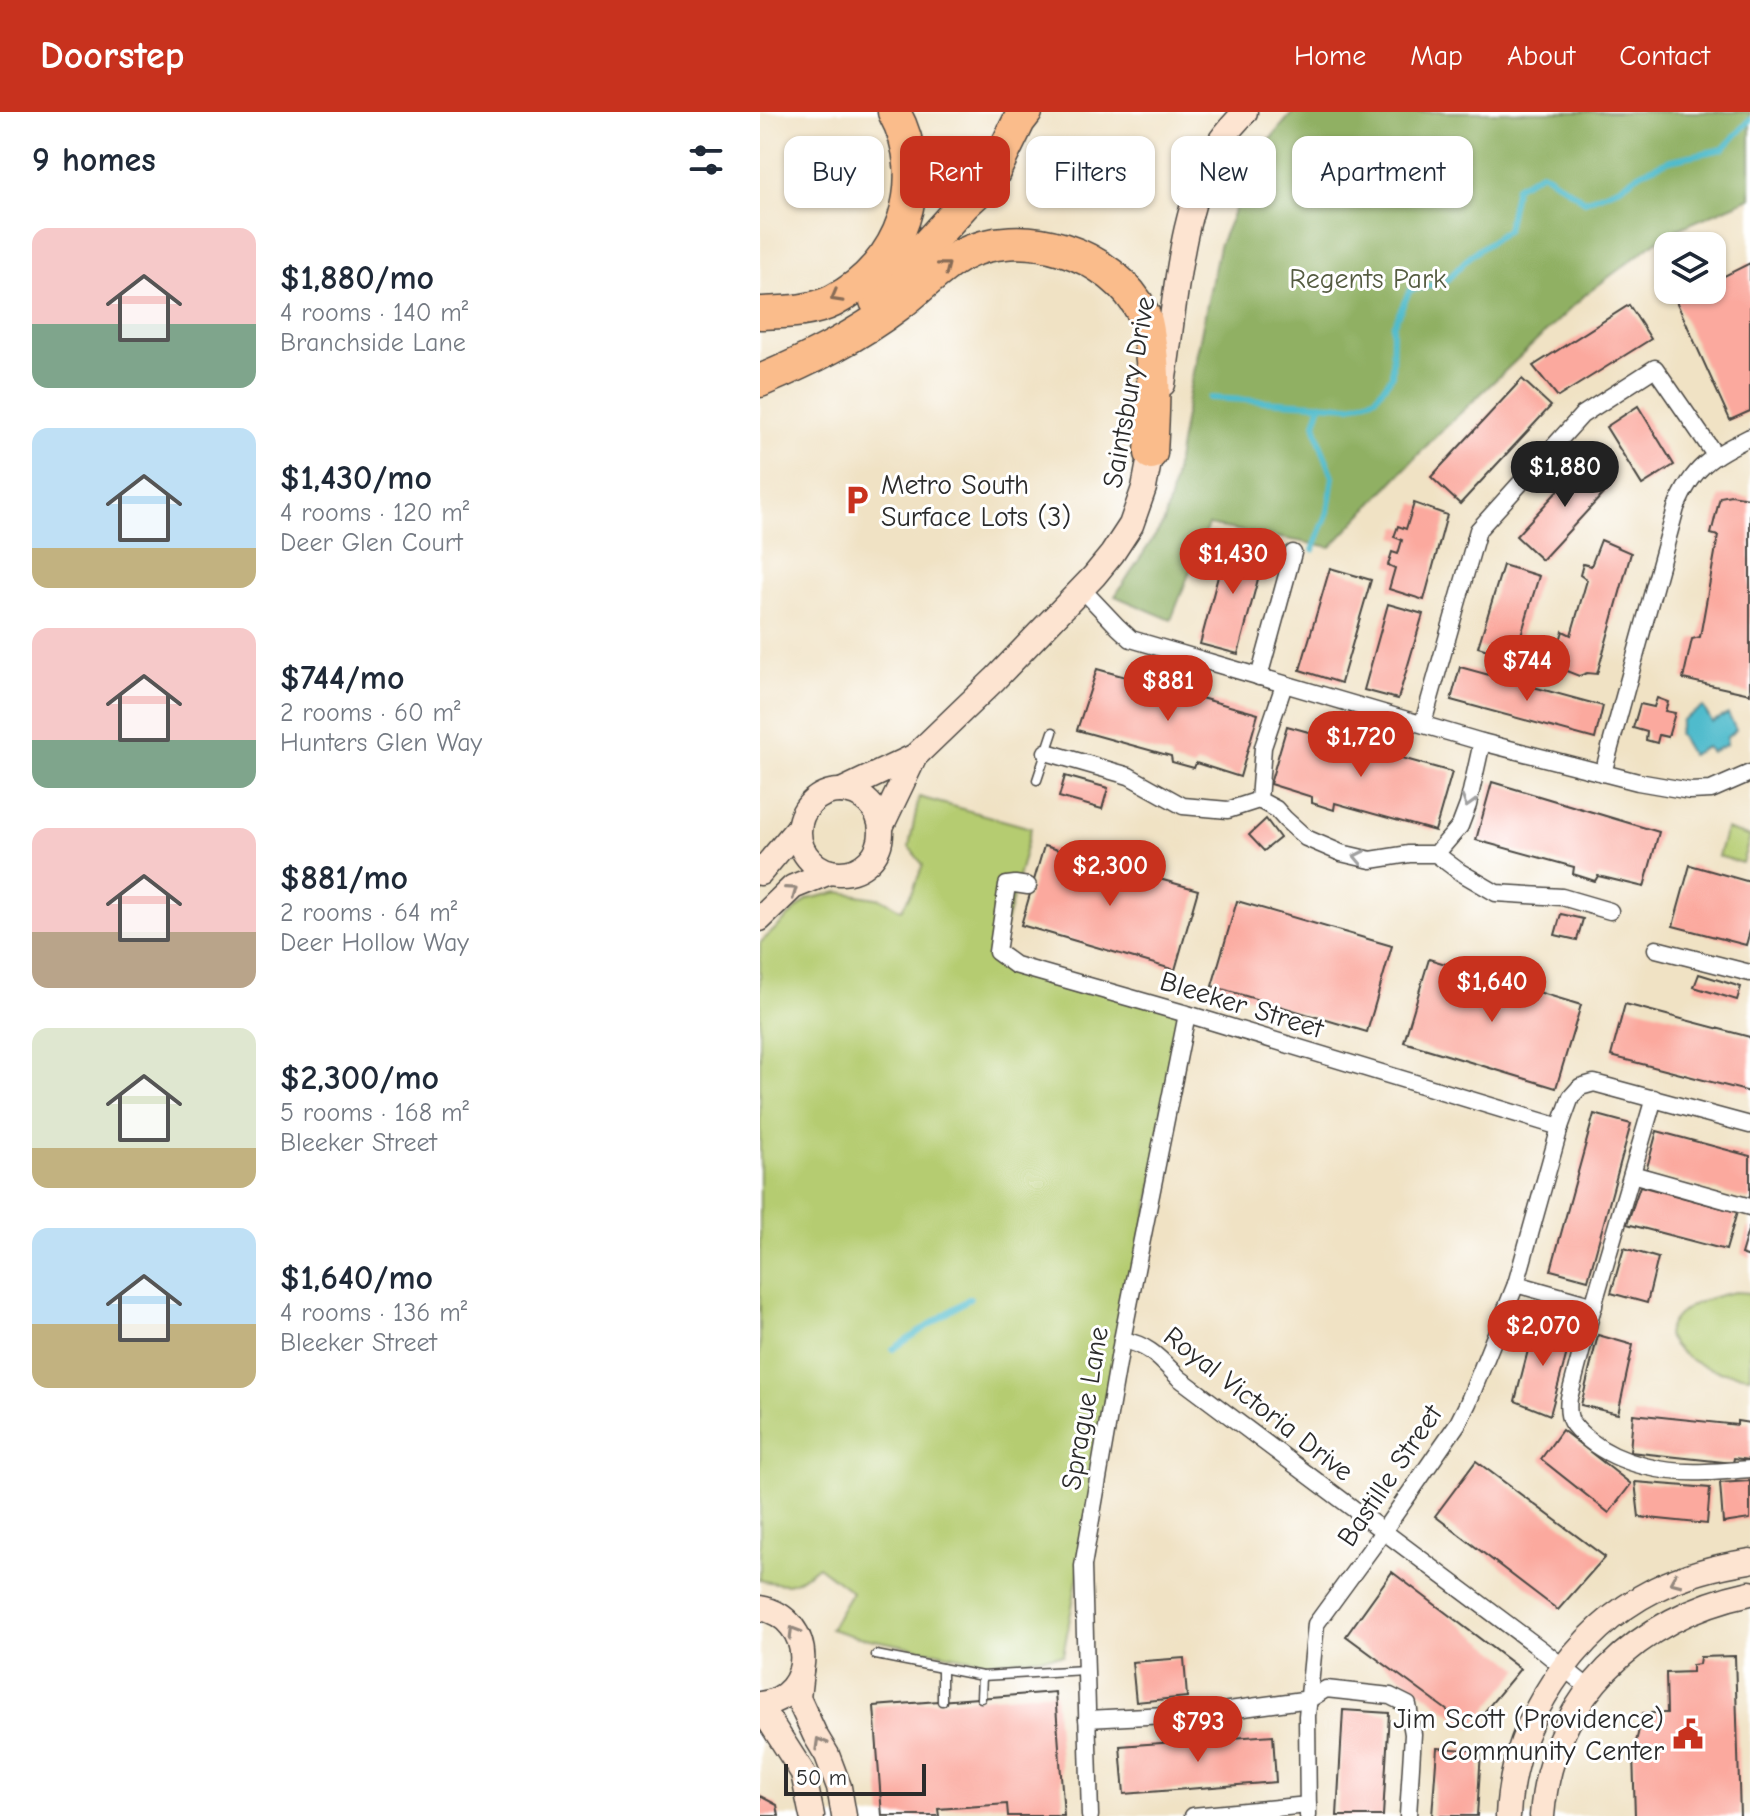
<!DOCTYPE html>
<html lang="en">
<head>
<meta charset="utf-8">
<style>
	body { margin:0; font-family:"Comic Neue",sans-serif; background:#f2f2f3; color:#1f2937; height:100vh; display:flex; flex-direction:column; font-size:30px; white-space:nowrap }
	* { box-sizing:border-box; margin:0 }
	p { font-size:26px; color:#747a83 }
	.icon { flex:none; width:44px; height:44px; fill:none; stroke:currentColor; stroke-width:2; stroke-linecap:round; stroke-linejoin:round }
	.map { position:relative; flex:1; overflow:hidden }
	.details { display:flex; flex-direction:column; background:#fff; width:760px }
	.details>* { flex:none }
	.hud { position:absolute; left:24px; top:24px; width:760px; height:72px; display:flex; gap:16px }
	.buttons { position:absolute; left:894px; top:120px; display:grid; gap:16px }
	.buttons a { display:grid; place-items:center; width:72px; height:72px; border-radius:16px; background:#fff; box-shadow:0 2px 6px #0004; font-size:40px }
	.scale { position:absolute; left:24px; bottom:20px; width:142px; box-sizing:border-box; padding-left:8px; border:4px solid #2b2b2b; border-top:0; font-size:22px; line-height:28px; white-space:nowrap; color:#2b2b2b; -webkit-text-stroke:6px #fff; paint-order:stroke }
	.price { position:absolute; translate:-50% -68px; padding:0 18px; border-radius:28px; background:#c8321e; color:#fff; font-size:26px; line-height:52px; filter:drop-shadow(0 2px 4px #0008) }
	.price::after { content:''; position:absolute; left:50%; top:48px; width:24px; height:18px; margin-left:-12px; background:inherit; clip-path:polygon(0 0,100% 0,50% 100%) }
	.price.active { background:#222; color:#fff }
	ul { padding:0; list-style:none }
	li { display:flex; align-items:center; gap:24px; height:200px; padding:0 32px }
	li span { display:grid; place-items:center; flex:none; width:224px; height:160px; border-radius:16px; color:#555 }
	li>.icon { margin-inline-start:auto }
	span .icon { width:96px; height:96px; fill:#fffc; stroke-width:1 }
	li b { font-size:34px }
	h2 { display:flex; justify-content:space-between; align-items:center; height:96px; padding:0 32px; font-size:34px }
	.chip { padding:0 28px; border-radius:16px; background:#fff; box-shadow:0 2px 6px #0004; font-size:28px; line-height:72px }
	.chip.active { background:#c8321e; color:#fff }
	header { display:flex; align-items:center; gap:48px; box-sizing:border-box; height:112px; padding:0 40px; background:#c8321e; color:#fff }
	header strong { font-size:38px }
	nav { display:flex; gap:44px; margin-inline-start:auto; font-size:28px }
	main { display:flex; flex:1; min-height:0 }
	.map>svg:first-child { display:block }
	.green { fill:#b5cc71; stroke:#707c4e; stroke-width:2 }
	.forest { fill:#90b063; stroke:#5e6e47; stroke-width:2 }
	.water { fill:#50bbcc; stroke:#3e737c; stroke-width:2 }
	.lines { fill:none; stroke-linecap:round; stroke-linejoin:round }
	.stream { stroke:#50bbcc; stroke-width:6 }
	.building { fill:#fba99e }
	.lane-casing { stroke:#494642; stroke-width:11 }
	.street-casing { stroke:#494642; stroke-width:19 }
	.secondary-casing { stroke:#494642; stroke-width:27 }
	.highway-casing { stroke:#494642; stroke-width:35 }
	.lane { stroke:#fff; stroke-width:8 }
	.street { stroke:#fff; stroke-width:16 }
	.secondary { stroke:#fde4d1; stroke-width:24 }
	.highway { stroke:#fabc8b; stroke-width:32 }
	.oneway { stroke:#886c56 }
	.oneway2 { stroke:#a0a0a0 }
	.oneway3 { stroke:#94887e }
	.labels { text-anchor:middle; stroke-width:6; stroke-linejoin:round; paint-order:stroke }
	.park-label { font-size:28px; fill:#545b40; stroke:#fff }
	.street-label { font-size:28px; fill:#2b2b2b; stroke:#fff }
	.poi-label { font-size:28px; fill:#2b2b2b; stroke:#fff; text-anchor:start }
</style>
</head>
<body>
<header>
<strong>Doorstep</strong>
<nav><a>Home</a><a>Map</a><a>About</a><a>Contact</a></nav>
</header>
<main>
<section class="details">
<h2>9 homes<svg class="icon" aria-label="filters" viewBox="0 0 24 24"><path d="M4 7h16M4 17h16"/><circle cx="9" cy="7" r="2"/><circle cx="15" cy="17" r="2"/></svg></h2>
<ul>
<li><span style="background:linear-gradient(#f6c9c9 60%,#7fa58c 0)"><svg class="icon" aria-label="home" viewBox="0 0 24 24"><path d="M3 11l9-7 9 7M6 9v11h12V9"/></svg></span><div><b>$1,880/mo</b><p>4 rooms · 140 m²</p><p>Branchside Lane</p></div></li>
<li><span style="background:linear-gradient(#bfe0f5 75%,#c2b280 0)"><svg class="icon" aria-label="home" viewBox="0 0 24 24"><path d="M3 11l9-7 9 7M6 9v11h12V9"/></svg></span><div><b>$1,430/mo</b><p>4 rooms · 120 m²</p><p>Deer Glen Court</p></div></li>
<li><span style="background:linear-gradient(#f6c9c9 70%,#7fa58c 0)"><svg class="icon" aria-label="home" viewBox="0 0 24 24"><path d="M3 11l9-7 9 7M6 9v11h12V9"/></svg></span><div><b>$744/mo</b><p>2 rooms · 60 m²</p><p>Hunters Glen Way</p></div></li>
<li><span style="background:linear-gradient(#f6c9c9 65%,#b9a48a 0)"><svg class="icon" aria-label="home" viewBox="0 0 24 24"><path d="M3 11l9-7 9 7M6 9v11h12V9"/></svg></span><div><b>$881/mo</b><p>2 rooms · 64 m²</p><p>Deer Hollow Way</p></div></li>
<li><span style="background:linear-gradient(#dfe7d0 75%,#c2b280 0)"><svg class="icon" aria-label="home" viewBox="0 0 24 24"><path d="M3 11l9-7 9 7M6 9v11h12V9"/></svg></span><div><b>$2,300/mo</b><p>5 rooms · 168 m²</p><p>Bleeker Street</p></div></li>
<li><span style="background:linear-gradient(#bfe0f5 60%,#c2b280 0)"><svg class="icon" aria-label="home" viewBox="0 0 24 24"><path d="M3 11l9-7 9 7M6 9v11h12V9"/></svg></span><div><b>$1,640/mo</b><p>4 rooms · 136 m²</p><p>Bleeker Street</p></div></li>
</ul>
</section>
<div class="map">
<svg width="990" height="1704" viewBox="0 0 990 1704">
	<rect width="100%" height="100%" fill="#fff"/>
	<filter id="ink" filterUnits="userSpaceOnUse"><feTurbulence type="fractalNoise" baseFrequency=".0125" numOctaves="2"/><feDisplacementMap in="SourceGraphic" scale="16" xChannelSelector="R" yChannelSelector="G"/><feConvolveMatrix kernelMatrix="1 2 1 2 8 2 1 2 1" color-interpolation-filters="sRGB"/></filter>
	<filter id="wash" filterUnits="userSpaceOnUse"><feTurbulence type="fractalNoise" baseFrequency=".006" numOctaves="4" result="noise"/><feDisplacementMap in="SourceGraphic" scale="32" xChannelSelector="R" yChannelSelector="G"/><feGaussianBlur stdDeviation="1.8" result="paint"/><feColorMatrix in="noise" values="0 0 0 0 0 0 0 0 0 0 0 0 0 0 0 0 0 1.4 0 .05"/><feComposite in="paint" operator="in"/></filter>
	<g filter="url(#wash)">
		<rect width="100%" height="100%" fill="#f0e2c4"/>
		<g class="green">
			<path d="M159 685 271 716 237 846 427 902 362 1228 303 1543 229 1550 94 1524 70 1517 92 1480 58 1454C34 1472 32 1476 0 1468V831L48 787 79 780 122 787 141 798 153 778 163 753 149 735Z"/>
			<polygon points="966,717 990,725 982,751 958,744"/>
			<path d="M975 1180 990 1181V1264C958 1261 923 1253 907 1223 912 1195 949 1185 975 1180Z"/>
		</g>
		<polygon class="forest" points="533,0 990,0 990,86 906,122 825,183 673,327 571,435 448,413 411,508 355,484 404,410 411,383 430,275 459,134 501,38"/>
		<polygon class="water" points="943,595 952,610 968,602 976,618 967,625 966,633 951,640 946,635 931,643 918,621 922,608"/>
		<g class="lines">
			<g class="stream">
				<polyline points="450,286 591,294 616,285 632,264 633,214 650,178 685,170 710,144 747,118 756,75 782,60 825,89 860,75 882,60 910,48 963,37 990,8"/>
				<polyline points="553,438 568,400 573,364 561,334 555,311 561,292"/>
				<polyline points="133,1237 210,1186"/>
			</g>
		</g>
		<g id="blocks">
			<g class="building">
				<polygon points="990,151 990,299 970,308 916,189 935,178 952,178 952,170"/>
				<polygon points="869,193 891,227 798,285 773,254"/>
				<polygon points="762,267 791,294 700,392 671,365"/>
				<polygon points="878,294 914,353 882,373 846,315"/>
				<polygon points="828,346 854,370 782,448 756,424"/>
				<polygon points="971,383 990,386 990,582 923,567 932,527 940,525 958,424 951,422 960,385"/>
				<polygon points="654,391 687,403 664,488 629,477 635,456 628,453 632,440 638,442 642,428 634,425 638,414 646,417"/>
				<polygon points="468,427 506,437 478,542 440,532"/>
				<polygon points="841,428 871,441 837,562 827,561 819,564 801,557 807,536 799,532 803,519 811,523 827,468 820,463 823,452 831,454"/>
				<polygon points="743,453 779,464 754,546 718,535"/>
				<polygon points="570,456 611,468 581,571 540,558"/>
				<polygon points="628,492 663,502 638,587 604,578"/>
				<polygon points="700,555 843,594 835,627 691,588"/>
				<polygon points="337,557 498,602 480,665 436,651 434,656 412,650 411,644 317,618"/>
				<polygon points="897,586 908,590 905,599 915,601 908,625 899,623 897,631 886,628 887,620 873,616 880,592 894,595"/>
				<polygon points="527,614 692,660 675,719 575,691 574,698 552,691 552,685 510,672"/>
				<polygon points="305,664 348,676 342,697 299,685"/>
				<polygon points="732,670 899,720 884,775 838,764 835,769 813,762 814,755 716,728"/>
				<polygon points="506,707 520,726 504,739 489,723"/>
				<polygon points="284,734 438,778 415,858 261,813"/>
				<polygon points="930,753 990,770 990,819 986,833 913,814"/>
				<polygon points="477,789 632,834 607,920 452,874"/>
				<polygon points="801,802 823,807 817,828 795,823"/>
				<polygon points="669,847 821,893 796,976 644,930"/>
				<polygon points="939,862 981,875 977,888 934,875"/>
				<polygon points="865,892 990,925 990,980 851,944"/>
				<polygon points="834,1002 871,1012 828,1168 791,1158"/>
				<polygon points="897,1019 990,1044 990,1088 886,1059"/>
				<polygon points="880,1074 977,1100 966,1138 867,1112"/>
				<polygon points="989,1115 990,1115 990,1145 981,1142"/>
				<polygon points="864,1136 898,1146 887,1191 851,1181"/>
				<polygon points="775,1211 812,1222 790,1303 755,1289"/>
				<polygon points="838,1223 873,1233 858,1302 821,1293"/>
				<polygon points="873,1302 977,1313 977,1309 990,1311 990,1348 974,1346 973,1351 870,1340"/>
				<polygon points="802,1318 871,1372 849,1401 781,1347"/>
				<polygon points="716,1349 845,1445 798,1498 675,1404"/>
				<polygon points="990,1369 990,1407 963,1411 960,1371"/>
				<polygon points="875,1370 950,1376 947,1412 879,1405"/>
				<polygon points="632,1460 760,1557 711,1616 586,1524"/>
				<polygon points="975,1544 980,1704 875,1704 873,1642 876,1642 876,1630 883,1601 907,1601 906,1561 932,1560 932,1553 939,1552 940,1545"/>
				<polygon points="424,1546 427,1585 376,1590 372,1550"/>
				<polygon points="295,1580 304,1704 248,1704 247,1692 178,1697 179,1704 122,1704 114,1594"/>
				<polygon points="583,1598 629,1601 623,1704 577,1704"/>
				<polygon points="513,1623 516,1670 364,1682 360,1634"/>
				<polygon points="677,1636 721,1639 717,1704 672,1704"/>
				<polygon points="0,1684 17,1693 19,1704 0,1704"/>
			</g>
		</g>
	</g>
	<g filter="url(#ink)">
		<use href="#blocks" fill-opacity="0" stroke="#494642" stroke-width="2"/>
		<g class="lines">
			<g class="lane-casing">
				<g id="lane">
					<polyline points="277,668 293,620"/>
					<polyline points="116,1543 222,1564 325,1558"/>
					<polyline points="221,1586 222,1564"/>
					<polyline points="182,1589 182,1556"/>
				</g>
			</g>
			<g class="street-casing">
				<g id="street">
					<polyline points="322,477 358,515 371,527 722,630 878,670 930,679 951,678 990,661"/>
					<polyline points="499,565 533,441"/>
					<polyline points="524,573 503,635 499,688 516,697 525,707 546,726 581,741 611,748 649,742 676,742 700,760 736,781 802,785 850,799"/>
					<polyline points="663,611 718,418 822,303 895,256 955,343"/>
					<polyline points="286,640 369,664 423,694 468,698 499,688"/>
					<path d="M843 661 916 396C933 354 951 345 990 325"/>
					<polyline points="676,742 700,714 708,693 722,630"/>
					<polyline points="268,774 255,772 247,773 237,840 255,853 427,902 800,1015"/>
					<polyline points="896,837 990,861"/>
					<path d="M894 986 836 1184 809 1286C806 1308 812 1314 829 1328 860 1353 907 1362 946 1360 961 1360 975 1358 990 1357"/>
					<polyline points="872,1062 990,1095"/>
					<polyline points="756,1172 834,1194"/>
					<path d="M362 1228C390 1233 400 1247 419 1266L782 1538 830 1577"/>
					<polyline points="327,1607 447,1601 550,1587 566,1577 630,1584 648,1593 653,1622 648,1704"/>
					<polyline points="330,1704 323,1454 362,1228 427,902"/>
					<polyline points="433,1704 548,1693"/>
					<polyline points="548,1704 547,1604 556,1512 613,1434 698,1311 708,1291 756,1172 800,1015 811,985 820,975 834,971 990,1013"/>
				</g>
			</g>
			<g class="secondary-casing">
				<g id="secondary">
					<path d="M403 272C416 192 418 98 461 28 468 18 477 9 485 0"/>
					<polyline points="81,679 155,644 235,567 334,464 352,442 371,413 384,376 394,324"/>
					<circle cx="80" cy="720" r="41"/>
					<polyline points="121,715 155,644"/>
					<polyline points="0,761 38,716"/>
					<polyline points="0,807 33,775 70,760"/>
					<path d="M0 1496C56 1506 57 1586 0 1592"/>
					<polyline points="41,1559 38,1586 55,1623 67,1643 79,1675 84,1704"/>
					<polyline points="0,1603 9,1608 43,1661 52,1704"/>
					<path d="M748 1704C752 1611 813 1519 896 1477 926 1462 957 1454 990 1449"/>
					<path d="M782 1704C791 1585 878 1505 990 1481"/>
				</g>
			</g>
			<g class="highway-casing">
				<g id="highway">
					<polyline points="116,189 204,92 230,68 259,9 266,0"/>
					<path d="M0 201C24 200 51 200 73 189 142 154 172 69 134 0"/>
					<path d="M0 269C49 248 96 225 138 193 159 178 177 157 200 144 261 111 353 140 384 203 387 210 388 219 389 226 396 265 393 303 391 341"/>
				</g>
			</g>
			<use href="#lane" class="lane"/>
			<use href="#street" class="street"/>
			<use href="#secondary" class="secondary"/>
			<use href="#highway" class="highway"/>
		</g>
		<defs><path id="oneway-chevron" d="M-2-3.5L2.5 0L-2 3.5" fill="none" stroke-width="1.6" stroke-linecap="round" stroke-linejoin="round" transform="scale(2)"/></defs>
		<g class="oneway">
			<use href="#oneway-chevron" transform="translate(185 155) rotate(-38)"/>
			<use href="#oneway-chevron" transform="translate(76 185) rotate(151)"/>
		</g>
		<g class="oneway2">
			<use href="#oneway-chevron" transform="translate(708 690) rotate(106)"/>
			<use href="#oneway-chevron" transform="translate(599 745) rotate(-168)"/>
		</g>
		<g class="oneway3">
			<use href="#oneway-chevron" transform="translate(32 779) rotate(-36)"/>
			<use href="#oneway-chevron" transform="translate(915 1469) rotate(157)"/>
			<use href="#oneway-chevron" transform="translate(34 1520) rotate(-121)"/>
			<use href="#oneway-chevron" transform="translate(60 1631) rotate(-120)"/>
		</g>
	</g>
	<defs>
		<g id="parking-bare" transform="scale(2.4)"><path d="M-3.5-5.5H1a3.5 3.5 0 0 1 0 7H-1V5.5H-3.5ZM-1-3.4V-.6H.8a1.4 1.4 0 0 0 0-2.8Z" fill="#c8321e" stroke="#fff" stroke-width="2.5" paint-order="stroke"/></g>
		<g id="civic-bare" transform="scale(2.4)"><path d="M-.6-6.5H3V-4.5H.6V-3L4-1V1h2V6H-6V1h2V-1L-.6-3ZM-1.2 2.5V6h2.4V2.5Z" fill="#c8321e" stroke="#fff" stroke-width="2.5" paint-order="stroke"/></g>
	</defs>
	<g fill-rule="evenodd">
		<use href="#parking-bare" x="97" y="388"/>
		<use href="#civic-bare" x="928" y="1622"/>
	</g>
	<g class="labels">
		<g class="park-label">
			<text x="608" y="176">Regents Park</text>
		</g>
		<g class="street-label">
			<text transform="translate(368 280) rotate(-80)" y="10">Saintsbury Drive</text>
			<text transform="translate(482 892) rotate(17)" y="10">Bleeker Street</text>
			<text transform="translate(499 1291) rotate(38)" y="10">Royal Victoria Drive</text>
			<text transform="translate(324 1296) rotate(-80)" y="10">Sprague Lane</text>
			<text transform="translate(629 1363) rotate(-56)" y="10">Bastille Street</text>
		</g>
		<g class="poi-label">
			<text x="121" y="382">Metro South<tspan x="121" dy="32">Surface Lots (3)</tspan></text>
			<text x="904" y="1616" text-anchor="end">Jim Scott (Providence)<tspan x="904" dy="32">Community Center</tspan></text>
		</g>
	</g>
</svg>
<div class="buttons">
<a><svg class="icon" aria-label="layers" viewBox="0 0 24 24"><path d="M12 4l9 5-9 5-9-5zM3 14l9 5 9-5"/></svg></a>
</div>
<div class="scale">50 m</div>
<b class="price active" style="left:805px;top:397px">$1,880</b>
<b class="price" style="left:473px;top:484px">$1,430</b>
<b class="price" style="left:767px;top:591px">$744</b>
<b class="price" style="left:408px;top:611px">$881</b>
<b class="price" style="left:601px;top:667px">$1,720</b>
<b class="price" style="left:350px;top:796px">$2,300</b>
<b class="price" style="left:732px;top:912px">$1,640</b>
<b class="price" style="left:783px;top:1256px">$2,070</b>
<b class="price" style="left:438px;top:1652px">$793</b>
<div class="hud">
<a class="chip">Buy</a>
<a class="chip active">Rent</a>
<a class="chip">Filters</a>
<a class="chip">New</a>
<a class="chip">Apartment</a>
</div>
</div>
</main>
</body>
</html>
